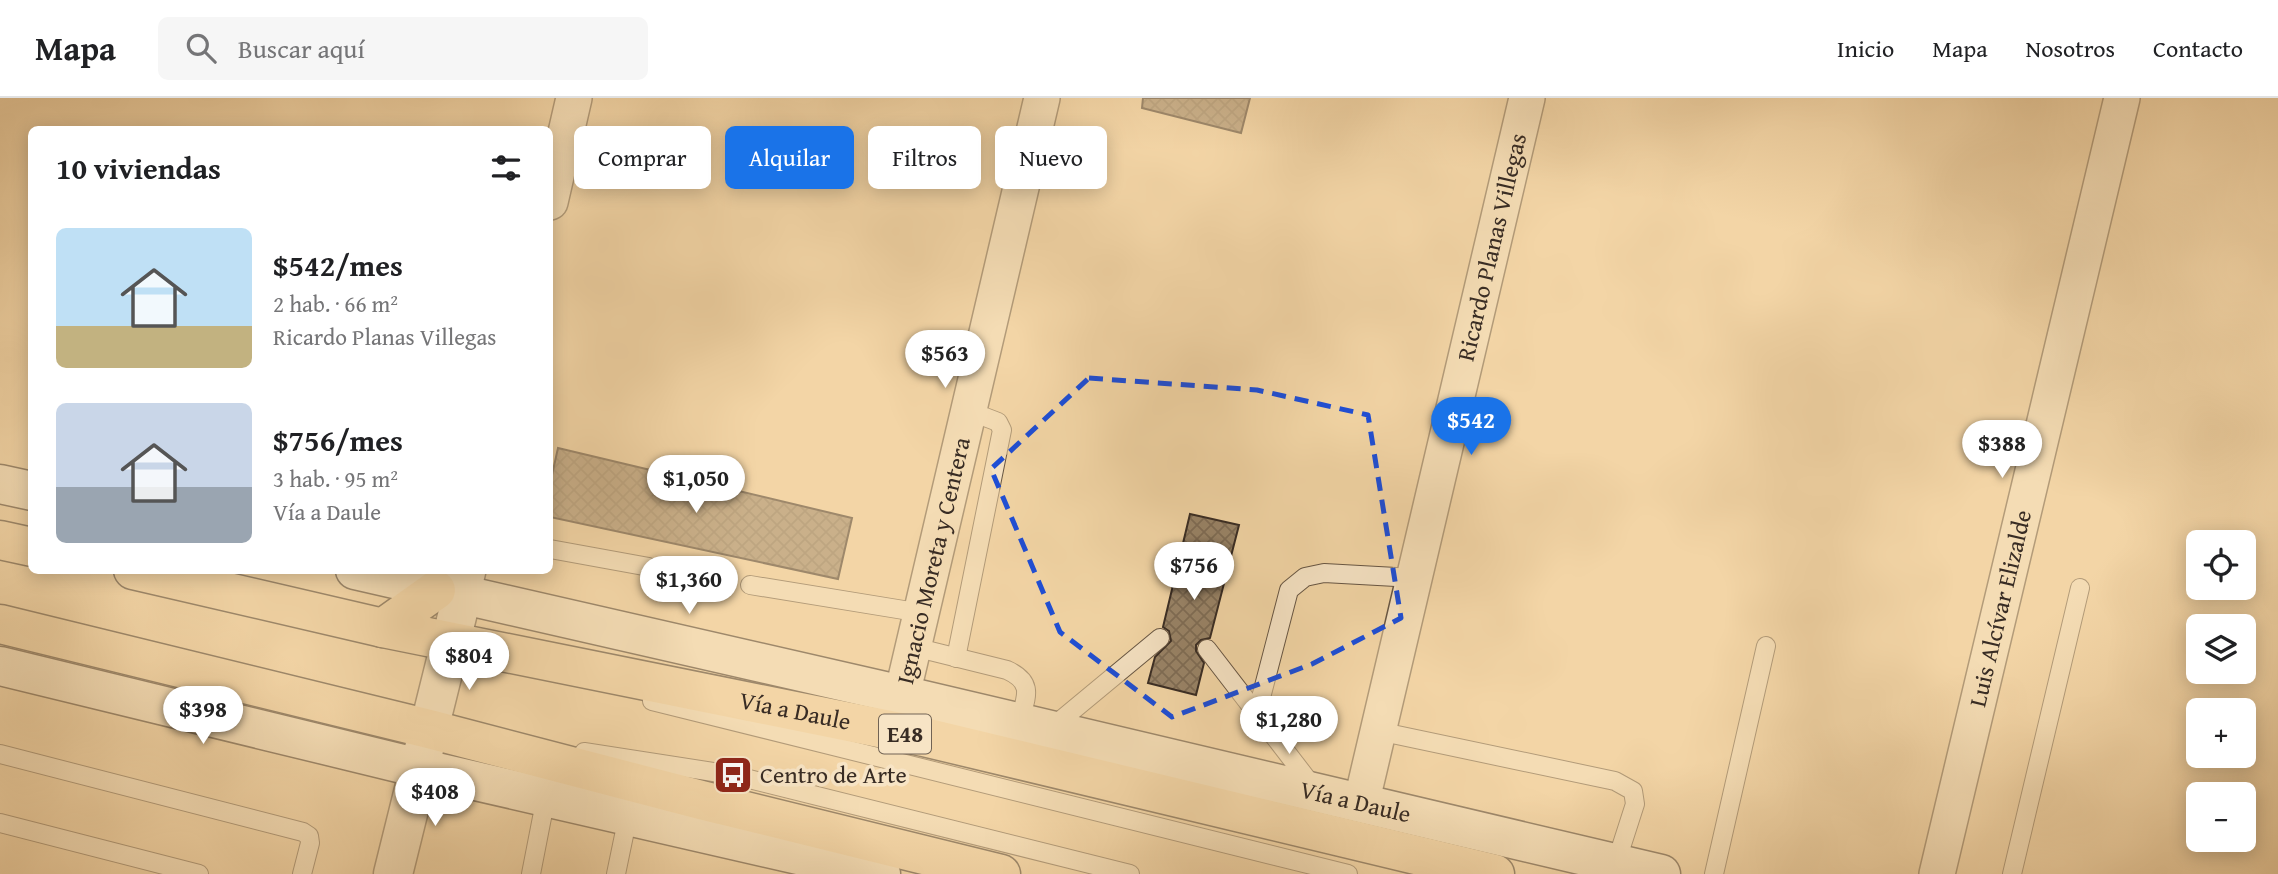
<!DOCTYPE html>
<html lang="es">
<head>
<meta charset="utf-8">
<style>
	body { margin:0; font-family:"Gentium Book Plus",serif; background:#f6f6f6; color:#202124; height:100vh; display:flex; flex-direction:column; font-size:26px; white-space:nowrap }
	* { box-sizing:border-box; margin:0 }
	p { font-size:23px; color:#757577 }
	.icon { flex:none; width:38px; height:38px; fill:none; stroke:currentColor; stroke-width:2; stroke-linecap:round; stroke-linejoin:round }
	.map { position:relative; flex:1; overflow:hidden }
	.side { position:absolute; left:28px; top:28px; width:525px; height:448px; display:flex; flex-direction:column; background:#fff; border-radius:10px; box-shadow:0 4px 18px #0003 }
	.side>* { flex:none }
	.banner { position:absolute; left:574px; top:28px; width:665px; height:63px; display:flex; gap:14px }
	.tools { position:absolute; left:2186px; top:432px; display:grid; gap:14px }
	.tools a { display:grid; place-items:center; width:70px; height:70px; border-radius:10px; background:#fff; box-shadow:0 4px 18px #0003; font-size:35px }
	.price { position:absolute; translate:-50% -60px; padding:0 16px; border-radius:24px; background:#fff; color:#222; font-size:23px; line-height:46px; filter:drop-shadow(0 2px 4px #0008) }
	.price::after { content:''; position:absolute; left:50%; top:42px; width:21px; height:16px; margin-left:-10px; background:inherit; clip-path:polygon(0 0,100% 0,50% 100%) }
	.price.on { background:#1a73e8; color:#fff }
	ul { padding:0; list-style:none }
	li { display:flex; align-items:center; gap:21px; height:175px; padding:0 28px }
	li span { display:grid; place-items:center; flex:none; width:196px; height:140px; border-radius:10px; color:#555 }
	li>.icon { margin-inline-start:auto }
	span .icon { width:84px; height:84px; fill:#fffc; stroke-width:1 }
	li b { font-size:30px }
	h2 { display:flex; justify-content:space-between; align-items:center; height:84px; padding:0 28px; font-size:30px }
	.chip { padding:0 24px; border-radius:10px; background:#fff; box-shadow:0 4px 18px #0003; font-size:24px; line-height:63px }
	.chip.on { background:#1a73e8; color:#fff }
	header { display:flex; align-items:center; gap:42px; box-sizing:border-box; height:98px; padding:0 35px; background:#fff; border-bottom:2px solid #e0e0e0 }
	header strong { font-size:33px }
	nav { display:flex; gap:38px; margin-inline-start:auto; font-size:24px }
	.search { width:490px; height:63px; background:#f6f6f6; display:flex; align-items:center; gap:18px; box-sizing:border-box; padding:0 24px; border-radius:10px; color:#757577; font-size:26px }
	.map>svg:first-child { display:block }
	.building { fill:url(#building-cross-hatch); stroke:#382c24; stroke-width:2 }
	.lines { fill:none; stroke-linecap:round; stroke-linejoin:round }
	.service-casing { stroke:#675644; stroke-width:20 }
	.minor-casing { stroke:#675644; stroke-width:38 }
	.tertiary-casing { stroke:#675644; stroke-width:41 }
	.secondary-casing { stroke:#382c24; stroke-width:41 }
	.primary-casing { stroke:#382c24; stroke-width:41 }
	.service { stroke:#f7e4c5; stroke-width:18 }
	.minor { stroke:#f7e4c5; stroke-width:35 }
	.tertiary { stroke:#f7e4c5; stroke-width:38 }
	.secondary { stroke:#f7e4c5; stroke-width:38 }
	.primary { stroke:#f3d6a6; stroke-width:38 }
	.marked { fill:none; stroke:#1d4ed8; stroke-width:5; stroke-dasharray:14 9; stroke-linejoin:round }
	.labels { text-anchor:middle; stroke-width:7; stroke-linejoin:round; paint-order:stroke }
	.shield { fill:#f7e4c5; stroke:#716354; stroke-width:2 }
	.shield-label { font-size:23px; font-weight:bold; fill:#382c24 }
	.street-label { font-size:24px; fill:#382c24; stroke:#f7e4c5 }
	.poi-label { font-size:24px; fill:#382c24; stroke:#f7e4c5; text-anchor:start }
</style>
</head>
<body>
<header>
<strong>Mapa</strong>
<div class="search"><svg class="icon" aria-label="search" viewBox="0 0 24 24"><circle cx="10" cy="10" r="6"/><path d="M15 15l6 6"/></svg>Buscar aquí</div>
<nav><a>Inicio</a><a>Mapa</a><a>Nosotros</a><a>Contacto</a></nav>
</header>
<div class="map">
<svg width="2278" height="776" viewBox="0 0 2278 776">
	<defs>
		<pattern id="building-cross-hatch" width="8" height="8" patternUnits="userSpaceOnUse" patternTransform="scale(1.75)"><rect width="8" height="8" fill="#998468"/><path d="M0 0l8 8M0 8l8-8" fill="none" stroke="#7e6c55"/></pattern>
	</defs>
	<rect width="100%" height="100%" fill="#f3d6a6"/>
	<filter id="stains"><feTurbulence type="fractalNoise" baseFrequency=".00286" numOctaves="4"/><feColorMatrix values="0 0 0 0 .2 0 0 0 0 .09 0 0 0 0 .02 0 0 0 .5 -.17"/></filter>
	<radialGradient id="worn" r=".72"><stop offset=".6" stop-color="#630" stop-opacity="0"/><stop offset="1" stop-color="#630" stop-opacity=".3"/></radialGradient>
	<g class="building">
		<polygon points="1143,0 1250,0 1241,35 1142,10"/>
		<polygon points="558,350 852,420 838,481 550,419 550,386"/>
		<polygon points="1190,416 1239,427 1210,540 1201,542 1196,547 1196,553 1204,565 1196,597 1148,585 1155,559 1171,543 1169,533 1163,529"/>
	</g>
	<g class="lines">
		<g class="service-casing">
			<g id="service">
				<polyline points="550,451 649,469"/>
				<polyline points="750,487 922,515"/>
				<path d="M914 549 1007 572C1035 585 1026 599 1019 625"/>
				<polyline points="1207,551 1314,690"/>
				<polyline points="956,560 1002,332 998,324 985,319 968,317"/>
				<polyline points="652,603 1348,776"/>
				<polyline points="1257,615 1289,492 1305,479 1324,475 1414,480"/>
				<polyline points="1049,632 1160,540"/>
				<polyline points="1378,633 1615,683 1633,693 1635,706 1616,765"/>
				<polyline points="584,654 733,677 1130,776"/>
				<polyline points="0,656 303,734 309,738 310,745 302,776"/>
				<polyline points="0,725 199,776"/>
				<polyline points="531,776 546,699"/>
				<polyline points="616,776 628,718"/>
				<polyline points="1714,776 1766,548"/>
				<polyline points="2012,776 2080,490"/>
			</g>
		</g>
		<g class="minor-casing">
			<g id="minor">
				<polyline points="550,104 574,0"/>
				<polyline points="462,498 468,472"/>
				<path id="s1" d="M902 597 1042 0"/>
				<path id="s2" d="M1361 706 1527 0"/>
				<path id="s3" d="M1937 776 2122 0"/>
			</g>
		</g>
		<g class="tertiary-casing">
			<polyline id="tertiary" points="393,776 462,498"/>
		</g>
		<g class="secondary-casing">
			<g id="secondary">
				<polyline points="0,386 32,393"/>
				<path id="s4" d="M355 472 902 597 1661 776"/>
				<polyline points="0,568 419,670 881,776"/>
			</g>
		</g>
		<g class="primary-casing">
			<g id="primary">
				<polyline points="0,442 32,449"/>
				<path id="s5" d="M133 472 383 530 924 639 1495 776"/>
				<polyline points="0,526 429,631 701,702 1001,776"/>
				<polyline points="383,530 436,492"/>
			</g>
		</g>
		<use href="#service" class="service"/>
		<use href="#minor" class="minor"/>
		<use href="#tertiary" class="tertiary"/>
		<use href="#secondary" class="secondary"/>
		<use href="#primary" class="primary"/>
	</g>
	<path d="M0 0H2278V776H0ZM1089 280 1257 292 1368 317 1401 520 1312 566 1172 619 1060 534 991 371Z" fill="#f3d6a6" fill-opacity=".55" fill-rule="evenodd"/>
	<path class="marked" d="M1089 280 1257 292 1368 317 1401 520 1312 566 1172 619 1060 534 991 371Z"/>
	<defs>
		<g id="bus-square" transform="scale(2.0125)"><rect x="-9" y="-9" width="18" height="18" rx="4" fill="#8f2418" stroke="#f7e4c5"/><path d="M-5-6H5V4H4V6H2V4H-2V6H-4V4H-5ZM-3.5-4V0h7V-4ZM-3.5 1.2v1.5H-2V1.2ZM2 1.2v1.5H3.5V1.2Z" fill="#fff"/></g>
	</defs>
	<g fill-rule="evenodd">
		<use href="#bus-square" x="733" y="677"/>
	</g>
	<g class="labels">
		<rect class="shield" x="879" y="616.5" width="52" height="39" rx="5"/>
		<g class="shield-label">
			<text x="905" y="644">E48</text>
		</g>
		<g class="street-label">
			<text dy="8" stroke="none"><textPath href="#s2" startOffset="572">Ricardo Planas Villegas</textPath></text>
			<text dy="8" stroke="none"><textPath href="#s1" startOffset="138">Ignacio Moreta y Centera</textPath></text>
			<text dy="8" stroke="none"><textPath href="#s3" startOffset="273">Luis Alcívar Elizalde</textPath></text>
			<text dy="8" stroke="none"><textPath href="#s5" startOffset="677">Vía a Daule</textPath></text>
			<text dy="8" stroke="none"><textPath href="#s4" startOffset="1027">Vía a Daule</textPath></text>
		</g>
		<g class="poi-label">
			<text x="760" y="685">Centro de Arte</text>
		</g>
	</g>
	<rect width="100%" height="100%" filter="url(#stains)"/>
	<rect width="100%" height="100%" fill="url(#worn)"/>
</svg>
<div class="tools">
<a><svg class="icon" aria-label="locate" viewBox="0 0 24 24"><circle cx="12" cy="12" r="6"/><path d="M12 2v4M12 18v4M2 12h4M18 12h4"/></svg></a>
<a><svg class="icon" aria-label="layers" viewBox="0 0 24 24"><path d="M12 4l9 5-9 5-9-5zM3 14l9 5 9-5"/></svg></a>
<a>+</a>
<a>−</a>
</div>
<b class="price" style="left:945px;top:292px">$563</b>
<b class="price on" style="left:1471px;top:359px">$542</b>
<b class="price" style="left:2002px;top:382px">$388</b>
<b class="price" style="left:696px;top:417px">$1,050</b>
<b class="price" style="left:1194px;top:504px">$756</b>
<b class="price" style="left:689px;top:518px">$1,360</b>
<b class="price" style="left:469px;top:594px">$804</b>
<b class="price" style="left:203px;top:648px">$398</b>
<b class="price" style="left:1289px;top:658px">$1,280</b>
<b class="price" style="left:435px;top:730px">$408</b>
<div class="banner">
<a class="chip">Comprar</a>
<a class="chip on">Alquilar</a>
<a class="chip">Filtros</a>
<a class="chip">Nuevo</a>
</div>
<section class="side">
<h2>10 viviendas<svg class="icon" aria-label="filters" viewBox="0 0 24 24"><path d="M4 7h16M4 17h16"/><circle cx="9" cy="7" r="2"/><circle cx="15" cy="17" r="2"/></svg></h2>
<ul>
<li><span style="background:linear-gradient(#bfe0f5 70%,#c2b280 0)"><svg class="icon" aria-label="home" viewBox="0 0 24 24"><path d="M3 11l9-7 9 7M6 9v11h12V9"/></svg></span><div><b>$542/mes</b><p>2 hab. · 66 m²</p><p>Ricardo Planas Villegas</p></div></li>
<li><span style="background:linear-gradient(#c9d6e8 60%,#9aa5b1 0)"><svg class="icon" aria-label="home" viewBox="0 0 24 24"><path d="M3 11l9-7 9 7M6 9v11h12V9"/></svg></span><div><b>$756/mes</b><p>3 hab. · 95 m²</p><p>Vía a Daule</p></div></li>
</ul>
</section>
</div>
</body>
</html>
